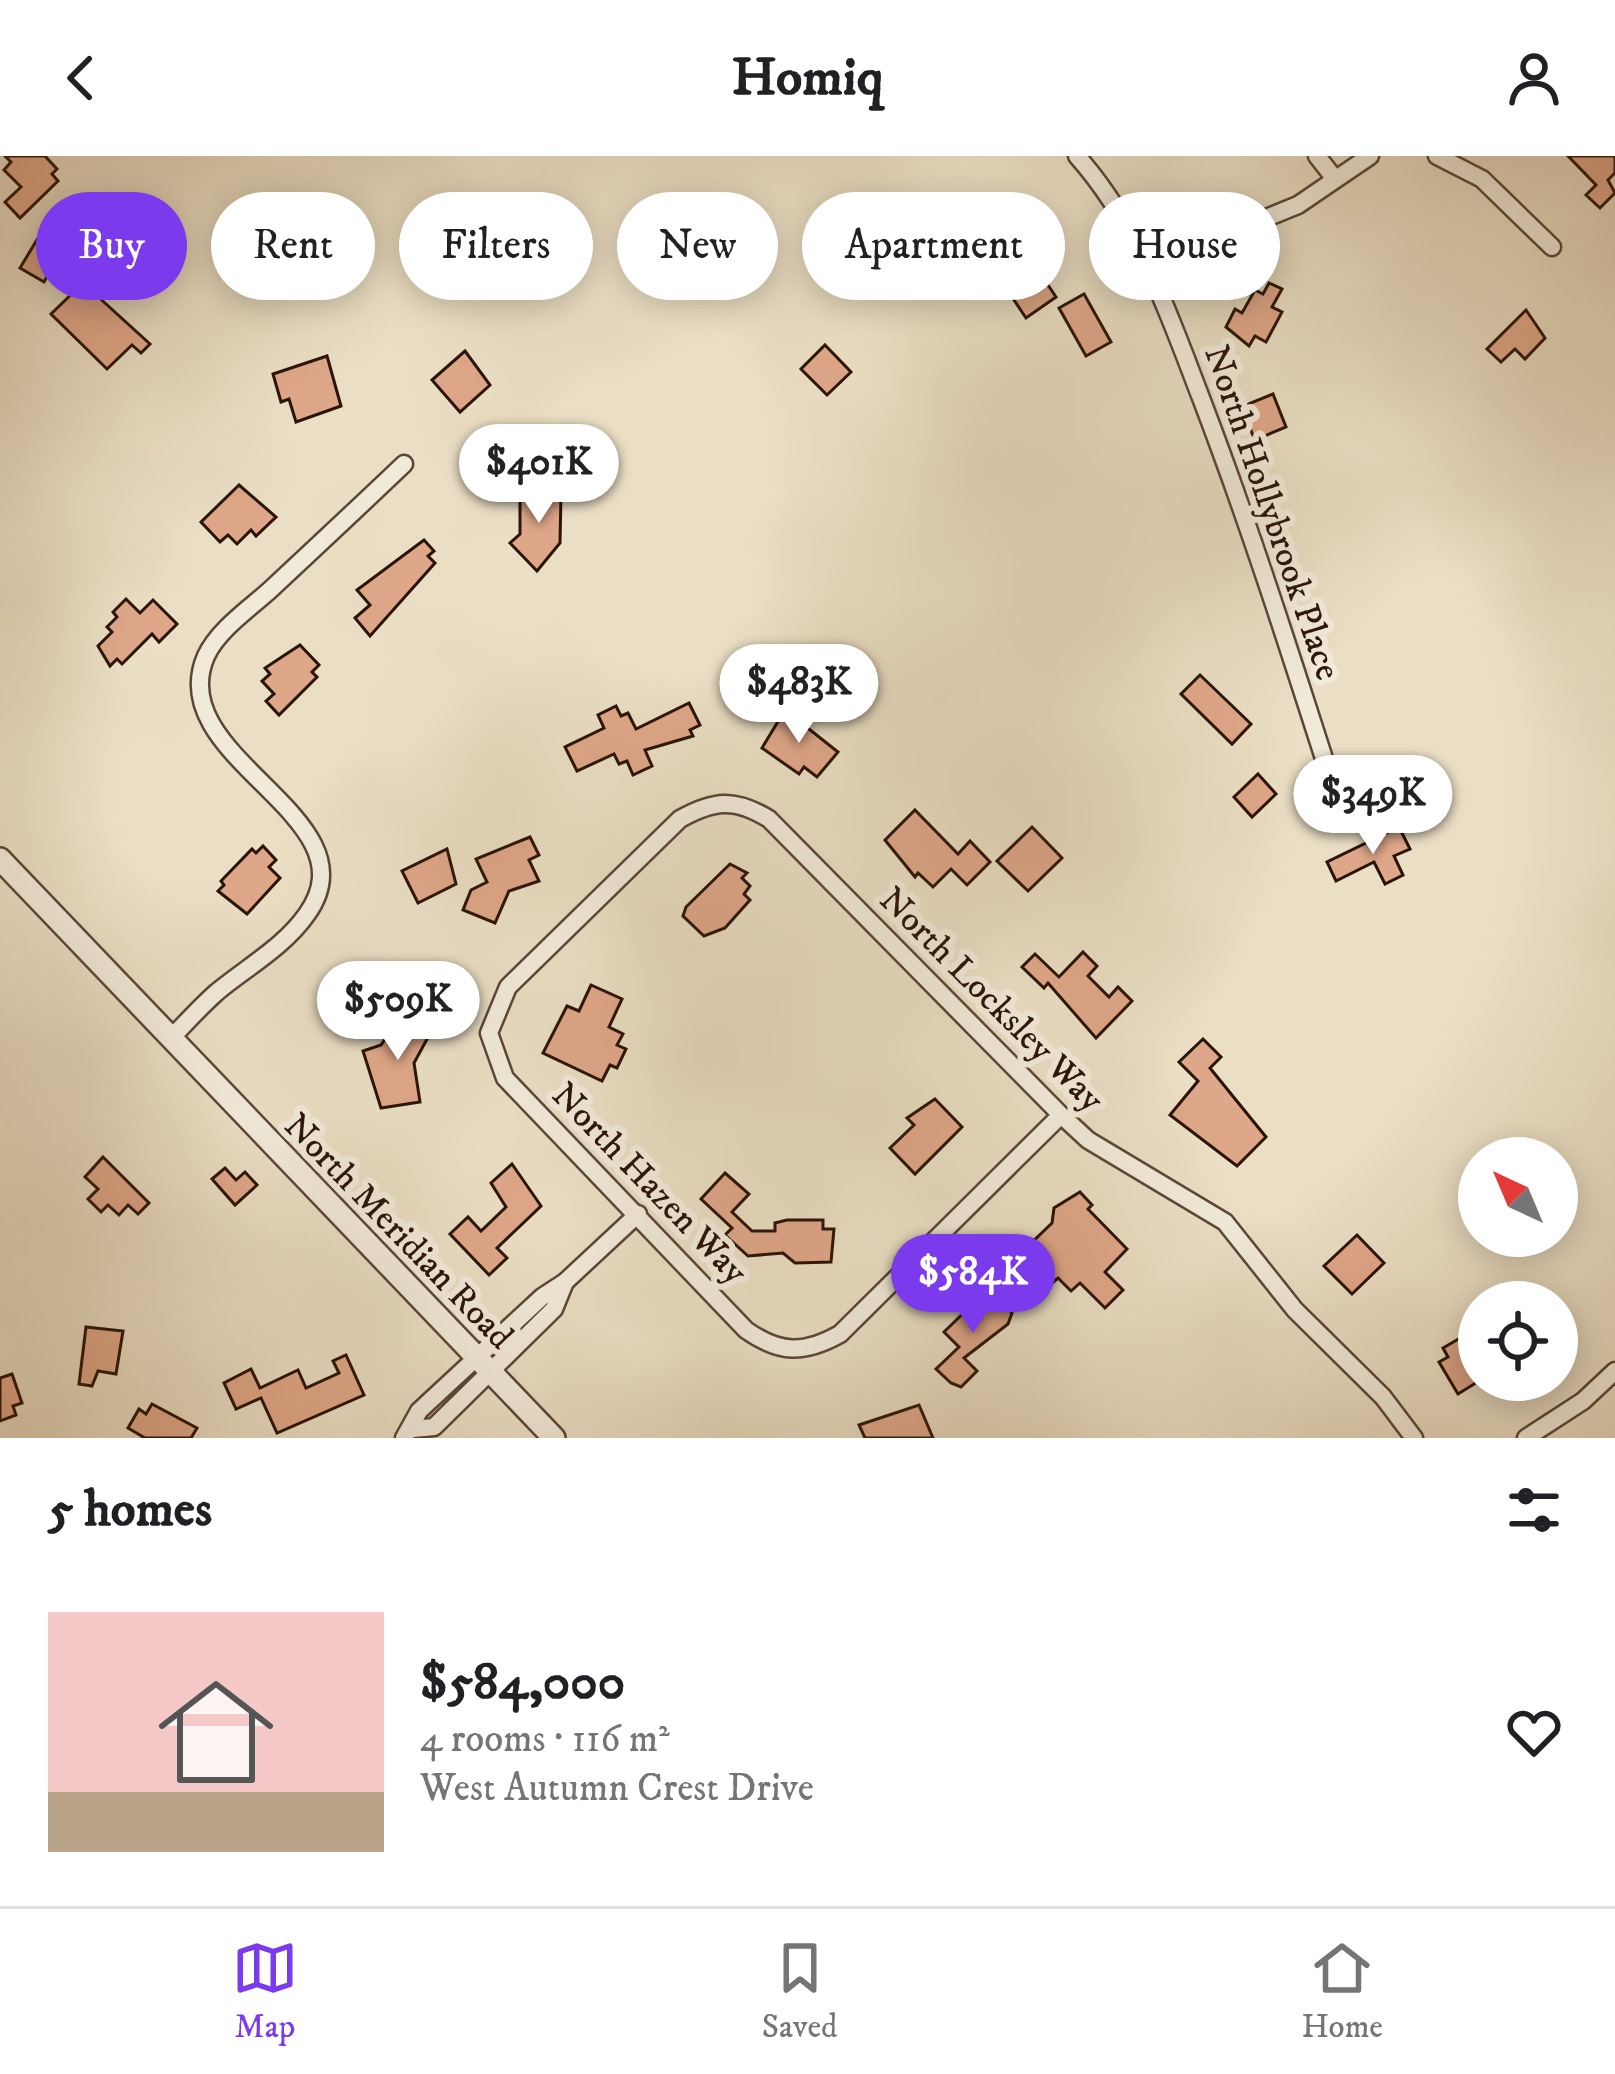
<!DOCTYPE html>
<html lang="en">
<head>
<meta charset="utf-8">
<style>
	body { margin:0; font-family:"IM FELL DW Pica",serif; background:#f2f2f2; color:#202124; height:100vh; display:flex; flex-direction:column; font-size:45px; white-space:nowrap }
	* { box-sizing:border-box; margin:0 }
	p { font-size:39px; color:#757577 }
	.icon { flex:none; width:66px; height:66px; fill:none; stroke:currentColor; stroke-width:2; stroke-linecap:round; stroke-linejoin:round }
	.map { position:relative; height:1282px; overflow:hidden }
	.sheet { display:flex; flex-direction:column; background:#fff; flex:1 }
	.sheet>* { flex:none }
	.guide { position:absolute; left:36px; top:36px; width:1545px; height:108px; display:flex; gap:24px }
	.needle { width:78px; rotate:316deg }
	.tools { position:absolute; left:1458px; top:981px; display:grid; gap:24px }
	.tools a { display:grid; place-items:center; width:120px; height:120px; border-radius:50%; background:#fff; box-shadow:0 6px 30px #0003; font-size:60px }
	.price { position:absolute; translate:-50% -102px; padding:0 27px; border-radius:42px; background:#fff; color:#222; font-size:39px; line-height:78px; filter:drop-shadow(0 3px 6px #0008) }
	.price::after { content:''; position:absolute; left:50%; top:72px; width:36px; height:27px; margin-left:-18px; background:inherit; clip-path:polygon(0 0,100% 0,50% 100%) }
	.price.on { background:#7c3aed; color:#fff }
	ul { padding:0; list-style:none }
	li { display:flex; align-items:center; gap:36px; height:300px; padding:0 48px }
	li+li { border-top:3px solid #e0e0e0 }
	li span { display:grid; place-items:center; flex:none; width:336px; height:240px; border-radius:0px; color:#555 }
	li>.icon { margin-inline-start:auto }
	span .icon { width:144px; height:144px; fill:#fffc; stroke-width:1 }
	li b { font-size:51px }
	h2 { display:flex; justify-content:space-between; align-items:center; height:144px; padding:0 48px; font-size:51px }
	.tag { padding:0 42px; border-radius:54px; background:#fff; box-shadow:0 6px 30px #0003; font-size:42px; line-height:108px }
	.tag.on { background:#7c3aed; color:#fff }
	header { display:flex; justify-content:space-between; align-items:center; height:156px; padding:0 48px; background:#fff; font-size:54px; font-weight:800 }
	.dock { display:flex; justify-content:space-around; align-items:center; height:168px; border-top:3px solid #e0e0e0; background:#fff; font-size:33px; color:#757577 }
	.dock a { display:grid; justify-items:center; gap:6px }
	.dock .on { color:#7c3aed }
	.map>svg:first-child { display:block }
	.building { fill:#dfa789; stroke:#2a1409; stroke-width:3 }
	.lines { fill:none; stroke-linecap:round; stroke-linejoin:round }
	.minor-casing { stroke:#5a4638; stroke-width:21 }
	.tertiary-casing { stroke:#5a4638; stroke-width:26 }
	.minor { stroke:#f1ead9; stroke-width:16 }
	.tertiary { stroke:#f1ead9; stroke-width:21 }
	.labels { text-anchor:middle; stroke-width:12; stroke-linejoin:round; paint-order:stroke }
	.street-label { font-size:36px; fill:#2a1409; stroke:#f1ead9 }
</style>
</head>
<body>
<header><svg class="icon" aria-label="back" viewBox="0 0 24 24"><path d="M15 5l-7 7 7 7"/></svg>Homiq<svg class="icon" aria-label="person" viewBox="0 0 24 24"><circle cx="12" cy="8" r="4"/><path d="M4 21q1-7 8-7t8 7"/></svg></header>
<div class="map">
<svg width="1615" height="1282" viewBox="0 0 1615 1282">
	<rect width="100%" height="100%" fill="#eadec4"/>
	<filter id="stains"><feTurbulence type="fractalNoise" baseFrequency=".00167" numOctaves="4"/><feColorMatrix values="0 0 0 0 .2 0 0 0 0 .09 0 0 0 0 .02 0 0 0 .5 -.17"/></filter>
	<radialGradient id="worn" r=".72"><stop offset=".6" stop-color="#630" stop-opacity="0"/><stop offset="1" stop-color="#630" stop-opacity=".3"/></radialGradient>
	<g class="building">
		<polygon points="5,0 45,0 57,13 52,18 58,25 20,62 5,46 21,31 4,14 11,6"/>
		<polygon points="1568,0 1615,0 1615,17 1608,24 1615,37 1600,52 1586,39 1596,29"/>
		<polygon points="894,70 915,86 877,126 835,96 854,71 879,90"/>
		<polygon points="38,82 61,95 44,126 20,112"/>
		<polygon points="1042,120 1056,141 1026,162 1012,141"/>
		<polygon points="83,127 150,188 141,197 132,189 107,213 51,158"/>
		<polygon points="1269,127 1282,133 1272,151 1282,156 1266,186 1255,180 1249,190 1226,171 1235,153 1242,157 1255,134 1263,138"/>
		<polygon points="1084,138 1111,186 1086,200 1059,152"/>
		<polygon points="1526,154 1545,182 1525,203 1515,193 1501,206 1487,193"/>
		<polygon points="825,189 851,216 827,239 801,213"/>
		<polygon points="465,195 490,229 460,256 432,224"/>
		<polygon points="327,200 341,250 296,266 289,243 281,246 273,218"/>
		<polygon points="1273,238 1286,271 1255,284 1241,251"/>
		<polygon points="239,329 276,361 256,380 251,374 237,388 228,379 220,386 201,366"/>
		<polygon points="534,331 561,338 560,387 537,415 510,387 520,378 520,339"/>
		<polygon points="424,384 434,395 428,400 435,407 370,480 355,462 370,449 357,434"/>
		<polygon points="126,443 140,457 153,444 177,468 159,486 152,478 122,508 117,503 110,510 98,490 112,476 107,471 117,461 113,456"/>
		<polygon points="300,489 319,509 312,516 317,521 279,559 266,545 274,538 262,525 270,518 265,512"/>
		<polygon points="1200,519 1251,568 1232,588 1181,538"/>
		<polygon points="689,547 700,569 690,574 693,580 645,594 652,610 633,619 627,605 619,608 614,598 577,615 565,591 604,572 598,559 616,550 621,560 628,557 636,573"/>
		<polygon points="785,554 838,596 817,621 804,611 799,618 762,592"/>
		<polygon points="1258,618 1276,638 1252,661 1234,641"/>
		<polygon points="915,654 958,698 970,685 990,706 967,729 951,713 933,731 918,717 915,721 885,684"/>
		<polygon points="1032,671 1062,702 1028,735 997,705"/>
		<polygon points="1399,671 1410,693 1394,700 1403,719 1385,728 1374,706 1336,725 1327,706"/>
		<polygon points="530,681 539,699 529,704 539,725 509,735 495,767 463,754 471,734 487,726 476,703"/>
		<polygon points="263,690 276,704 269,711 280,722 247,758 218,735 224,729 221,725 252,693 256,697"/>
		<polygon points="447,693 456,728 418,747 402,715"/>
		<polygon points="730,708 747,717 742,722 750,730 744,738 750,744 725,772 704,780 683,760 686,751"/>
		<polygon points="1083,796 1097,810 1088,820 1109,841 1118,831 1132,845 1096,882 1048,827 1044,832 1022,811 1035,798 1059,821"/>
		<polygon points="591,829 622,843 609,871 623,878 617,889 626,893 617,912 610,909 602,925 543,897 567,850 579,855"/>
		<polygon points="404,855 432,874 414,907 420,946 381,952 363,895 381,889"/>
		<polygon points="1203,883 1221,901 1210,912 1266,981 1237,1010 1170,959 1198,925 1179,906"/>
		<polygon points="935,943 962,971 915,1018 890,992 914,969 907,962"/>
		<polygon points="103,1001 149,1047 138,1058 128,1049 119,1059 108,1049 101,1056 88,1043 98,1033 85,1021"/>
		<polygon points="512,1008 541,1050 497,1092 507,1102 489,1119 450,1078 468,1061 481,1075 506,1051 491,1027"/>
		<polygon points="225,1012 236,1024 245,1016 257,1029 235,1049 212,1023"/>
		<polygon points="725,1017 749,1038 732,1056 752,1075 775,1075 775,1067 787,1064 823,1064 823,1073 834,1073 831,1106 795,1107 783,1097 748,1100 725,1079 732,1072 701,1043"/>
		<polygon points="1080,1036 1092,1049 1088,1053 1127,1093 1105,1116 1123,1134 1105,1152 1080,1127 1071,1135 1058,1122 1050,1129 1023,1095 1052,1067 1054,1052"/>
		<polygon points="1357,1079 1384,1107 1352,1138 1324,1110"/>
		<polygon points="992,1136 1012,1157 1008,1168 964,1202 977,1215 961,1231 951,1227 936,1213 959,1191 944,1176 983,1138"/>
		<polygon points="86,1171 123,1175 116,1218 98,1215 92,1230 79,1228"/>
		<polygon points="1479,1171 1479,1225 1458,1238 1439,1206 1448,1201 1443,1192"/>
		<polygon points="346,1199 364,1239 277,1277 261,1242 236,1253 224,1227 251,1213 260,1232 298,1214 306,1232 339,1217 333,1205"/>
		<polygon points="12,1218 22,1247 13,1250 16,1259 0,1265 0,1222"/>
		<polygon points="152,1248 197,1272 191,1282 145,1282 128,1272 139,1253 146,1258"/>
		<polygon points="919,1249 933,1282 865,1282 859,1269"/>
	</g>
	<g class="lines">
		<g class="minor-casing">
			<g id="minor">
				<path d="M1077 0C1139 70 1168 156 1201 242 1248 365 1288 490 1328 615"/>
				<polyline points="1317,0 1335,23"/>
				<polyline points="1437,0 1482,23 1552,91"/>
				<polyline points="1149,110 1298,49 1370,0"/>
				<path d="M171 882C186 867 201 850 217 836 247 811 284 791 307 758 377 660 161 603 206 500 218 474 249 453 270 434 315 392 360 350 404 308"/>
				<path d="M1061 959 840 1178C804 1198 780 1198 746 1174L505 922 489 877 508 831 680 663C714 644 735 642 769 663L1061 959 1088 984 1225 1066 1295 1154 1383 1241 1414 1282"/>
				<polyline points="565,1126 638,1058"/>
				<polyline points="404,1282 419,1255 542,1141 565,1126 554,1153 434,1271 413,1273"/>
				<polyline points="1526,1282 1583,1245 1615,1215"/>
			</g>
		</g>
		<g class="tertiary-casing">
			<polyline id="tertiary" points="0,703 554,1282"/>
		</g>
		<use href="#minor" class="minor"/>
		<use href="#tertiary" class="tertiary"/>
	</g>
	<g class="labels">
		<g class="street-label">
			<text transform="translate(1274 356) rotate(71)" y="13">North Hollybrook Place</text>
			<text transform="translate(993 842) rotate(45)" y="13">North Locksley Way</text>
			<text transform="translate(651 1026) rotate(46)" y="13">North Hazen Way</text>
			<text transform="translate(400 1074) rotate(46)" y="13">North Meridian Road</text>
		</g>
	</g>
	<rect width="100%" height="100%" filter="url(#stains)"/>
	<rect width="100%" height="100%" fill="url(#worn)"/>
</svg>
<div class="tools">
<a><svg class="needle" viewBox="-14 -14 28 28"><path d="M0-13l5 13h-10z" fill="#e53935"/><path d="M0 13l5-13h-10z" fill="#757577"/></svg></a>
<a><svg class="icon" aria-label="locate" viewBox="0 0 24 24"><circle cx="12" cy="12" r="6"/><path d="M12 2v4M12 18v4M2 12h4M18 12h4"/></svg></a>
</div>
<b class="price" style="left:539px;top:370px">$401K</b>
<b class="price" style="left:799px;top:590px">$483K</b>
<b class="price" style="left:1373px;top:701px">$349K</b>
<b class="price" style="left:398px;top:907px">$509K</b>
<b class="price on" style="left:973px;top:1180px">$584K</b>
<div class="guide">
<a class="tag on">Buy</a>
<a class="tag">Rent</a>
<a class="tag">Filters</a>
<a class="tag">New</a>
<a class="tag">Apartment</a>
<a class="tag">House</a>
</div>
</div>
<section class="sheet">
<h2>5 homes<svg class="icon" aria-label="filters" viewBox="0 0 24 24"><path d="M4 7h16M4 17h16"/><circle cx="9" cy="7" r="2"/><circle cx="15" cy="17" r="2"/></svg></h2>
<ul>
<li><span style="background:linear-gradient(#f6c9c9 75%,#b9a48a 0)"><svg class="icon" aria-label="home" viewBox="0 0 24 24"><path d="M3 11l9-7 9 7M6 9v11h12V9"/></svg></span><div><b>$584,000</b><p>4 rooms · 116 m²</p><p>West Autumn Crest Drive</p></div><svg class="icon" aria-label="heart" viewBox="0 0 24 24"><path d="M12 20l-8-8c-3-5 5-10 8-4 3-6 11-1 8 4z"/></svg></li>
</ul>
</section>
<nav class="dock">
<a class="on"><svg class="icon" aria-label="map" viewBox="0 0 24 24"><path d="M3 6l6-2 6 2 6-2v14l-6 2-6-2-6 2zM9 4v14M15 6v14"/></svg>Map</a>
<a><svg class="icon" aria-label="saved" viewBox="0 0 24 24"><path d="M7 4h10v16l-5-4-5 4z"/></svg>Saved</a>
<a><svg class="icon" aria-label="home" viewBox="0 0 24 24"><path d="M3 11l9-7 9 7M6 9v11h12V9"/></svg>Home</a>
</nav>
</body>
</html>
